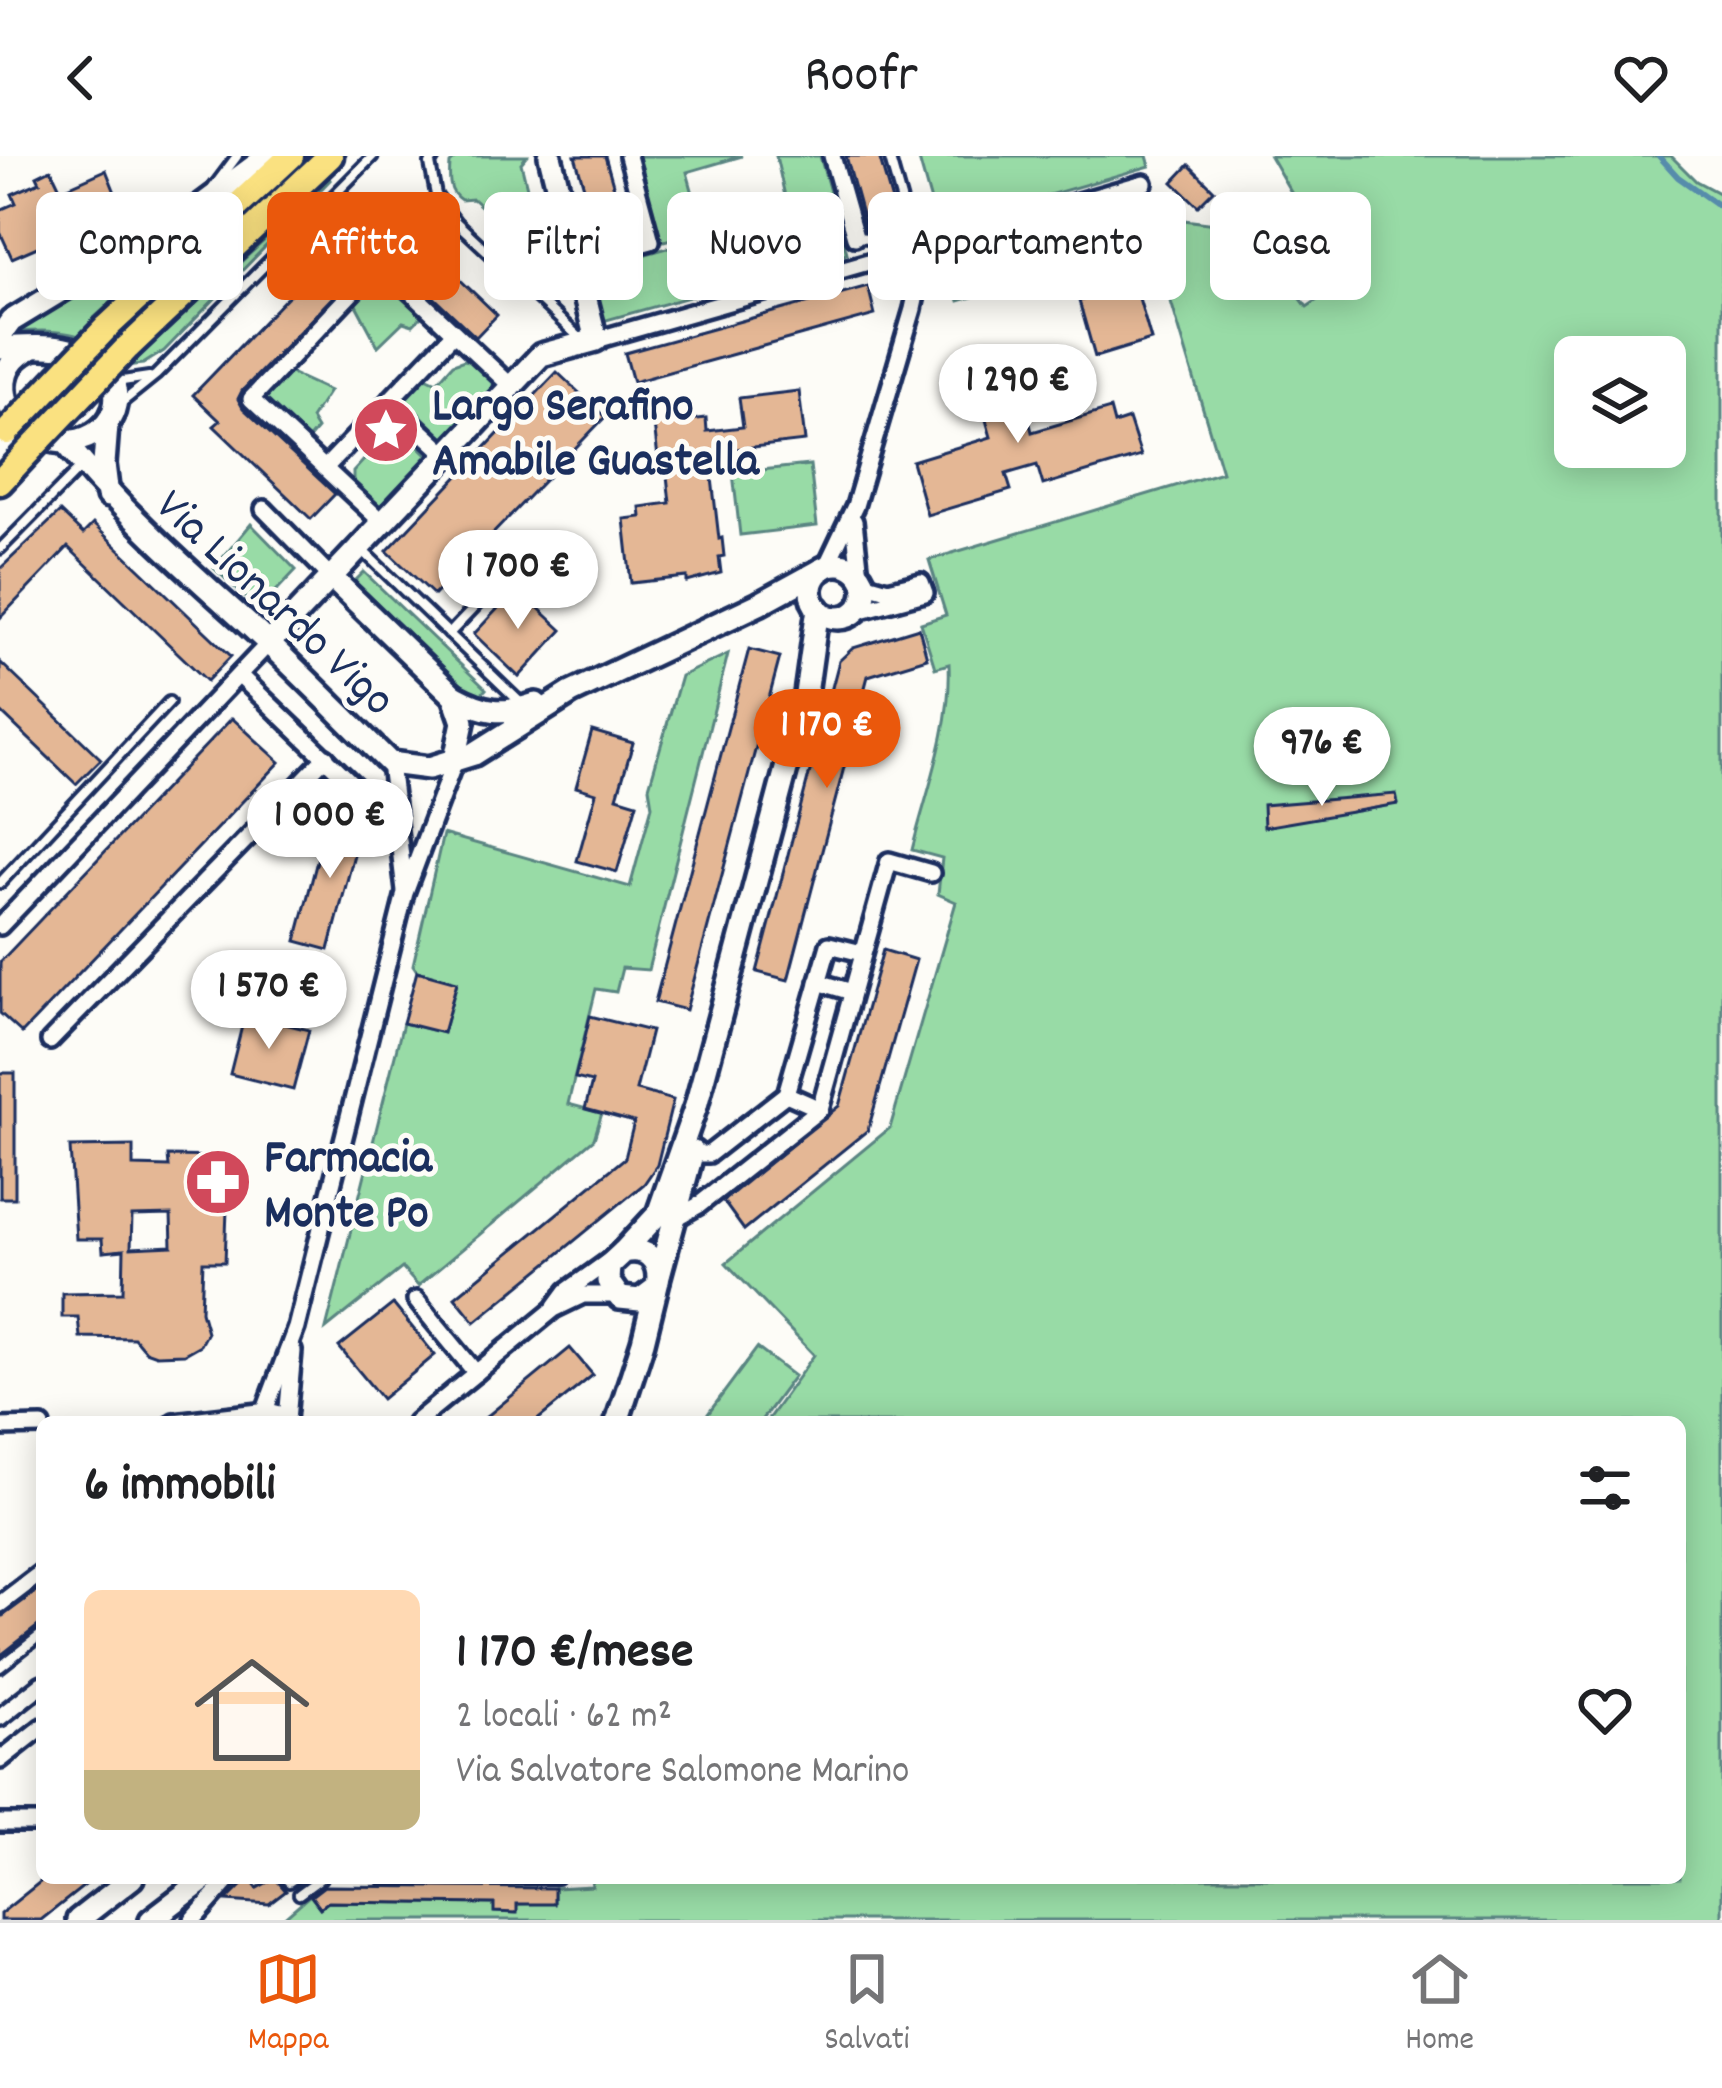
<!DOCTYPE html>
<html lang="it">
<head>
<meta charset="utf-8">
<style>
	body { margin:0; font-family:Dekko,sans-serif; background:#f2f2f2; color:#202124; height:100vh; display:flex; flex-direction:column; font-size:45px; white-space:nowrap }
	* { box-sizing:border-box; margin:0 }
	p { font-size:39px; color:#757577 }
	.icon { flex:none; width:66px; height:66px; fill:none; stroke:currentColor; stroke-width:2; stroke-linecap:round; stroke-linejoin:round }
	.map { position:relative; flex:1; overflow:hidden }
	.side { position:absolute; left:36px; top:1260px; width:1650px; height:468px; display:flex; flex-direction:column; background:#fff; border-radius:18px; box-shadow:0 6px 30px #0003 }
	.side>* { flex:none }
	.top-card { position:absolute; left:36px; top:36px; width:1650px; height:108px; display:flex; gap:24px }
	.controls { position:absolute; left:1554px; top:180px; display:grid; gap:24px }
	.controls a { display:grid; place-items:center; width:132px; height:132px; border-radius:18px; background:#fff; box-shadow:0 6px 30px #0003; font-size:60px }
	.price { position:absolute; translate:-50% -102px; padding:0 27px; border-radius:42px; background:#fff; color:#222; font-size:39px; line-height:78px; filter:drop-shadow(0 3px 6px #0008) }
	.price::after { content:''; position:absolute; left:50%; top:72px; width:36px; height:27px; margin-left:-18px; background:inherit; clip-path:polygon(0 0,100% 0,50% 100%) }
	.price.selected { background:#ea580c; color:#fff }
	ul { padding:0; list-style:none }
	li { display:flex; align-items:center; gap:36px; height:300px; padding:0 48px }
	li+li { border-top:3px solid #e0e0e0 }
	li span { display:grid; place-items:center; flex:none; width:336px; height:240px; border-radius:18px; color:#555 }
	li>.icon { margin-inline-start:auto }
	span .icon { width:144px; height:144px; fill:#fffc; stroke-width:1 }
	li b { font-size:51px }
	h2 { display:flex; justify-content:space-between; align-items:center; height:144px; padding:0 48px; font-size:51px }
	.chip { padding:0 42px; border-radius:18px; background:#fff; box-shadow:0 6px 30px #0003; font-size:42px; line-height:108px }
	.chip.selected { background:#ea580c; color:#fff }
	header { display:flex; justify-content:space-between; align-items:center; height:156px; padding:0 48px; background:#fff; font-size:54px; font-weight:600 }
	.tabs { display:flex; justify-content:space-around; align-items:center; height:168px; border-top:3px solid #e0e0e0; background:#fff; font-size:33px; color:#757577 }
	.tabs a { display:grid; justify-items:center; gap:6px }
	.tabs .selected { color:#ea580c }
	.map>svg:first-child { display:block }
	.green { fill:#98dba6; stroke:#5a8582; stroke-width:3; fill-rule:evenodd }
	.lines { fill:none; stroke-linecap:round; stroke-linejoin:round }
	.stream { stroke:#578cab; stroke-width:6 }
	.building { fill:#e4b795; stroke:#1b2f5e; stroke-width:3; fill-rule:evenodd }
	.lane-casing { stroke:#1b2f5e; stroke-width:16 }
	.street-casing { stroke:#1b2f5e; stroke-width:24 }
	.secondary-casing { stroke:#1b2f5e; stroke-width:30 }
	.primary-casing { stroke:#1b2f5e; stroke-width:33 }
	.lane { stroke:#fdfcf7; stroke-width:8 }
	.street { stroke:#fdfcf7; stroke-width:15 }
	.secondary { stroke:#fdfcf7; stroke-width:21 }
	.primary { stroke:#fae180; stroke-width:24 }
	.primary-bridge-casing { stroke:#1b2f5e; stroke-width:33; stroke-linecap:butt }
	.primary-bridge { stroke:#fae180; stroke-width:24 }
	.labels { text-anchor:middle; stroke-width:10; stroke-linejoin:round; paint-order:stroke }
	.poi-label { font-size:48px; font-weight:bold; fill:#1b2f5e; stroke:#fdfcf7; text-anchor:start }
	.street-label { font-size:48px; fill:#1b2f5e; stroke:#fdfcf7 }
</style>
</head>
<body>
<header><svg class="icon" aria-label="back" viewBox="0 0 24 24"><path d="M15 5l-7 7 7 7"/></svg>Roofr<svg class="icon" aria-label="heart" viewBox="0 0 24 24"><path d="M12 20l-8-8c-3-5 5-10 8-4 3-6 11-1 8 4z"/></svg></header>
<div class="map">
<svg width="1722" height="1764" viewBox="0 0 1722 1764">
	<rect width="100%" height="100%" fill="#fdfcf7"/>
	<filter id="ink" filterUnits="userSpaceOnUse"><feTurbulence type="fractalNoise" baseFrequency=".00833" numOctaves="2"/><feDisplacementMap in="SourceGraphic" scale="24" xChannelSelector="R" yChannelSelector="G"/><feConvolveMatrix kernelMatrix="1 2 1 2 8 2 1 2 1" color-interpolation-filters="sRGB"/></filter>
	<g filter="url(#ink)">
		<g class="green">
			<path d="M459 0H527L521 7 538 76 550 68C556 89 568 109 547 124L541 123 527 111 538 108 537 102 473 43 461 44C448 36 449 22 450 8Z"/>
			<polygon points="633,0 742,0 687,16 703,74 657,87"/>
			<polygon points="776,0 820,0 847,97 603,165 589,114 789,58"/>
			<polygon points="918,0 1147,0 1150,10 938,71"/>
			<path d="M1270 0H1671L1696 25 1722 39V1764H281L310 1739 320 1752 328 1746 494 1748 495 1756 516 1757 517 1748 554 1747V1732L592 1730 591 1722H1680V1266H766L814 1199 726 1107 890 972 956 746 938 738 942 702 912 694C927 634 952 571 949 508L935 512 921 467 946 459 929 404 1222 316 1140 42 1159 39 1168 62 1216 68 1256 82 1307 151 1329 136 1351 140ZM1575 201H1665V291H1575Z"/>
			<path d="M331 23 164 195 143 208 125 210C87 175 65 173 16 176L206 60 95 161 133 196 141 198Z"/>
			<polygon points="1123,52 1135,93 959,145 947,104"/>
			<polygon points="379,123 387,125 423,159 413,169 403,166 378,190 354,145"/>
			<polygon points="464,204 474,206 496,229 445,283 405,244 426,221 437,226 453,208"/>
			<polygon points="286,215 329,235 311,263 317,273 306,286 263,245 262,240"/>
			<polygon points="389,261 429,300 378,354 353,328 353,316 373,294 370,281"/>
			<polygon points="810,309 817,370 740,379 733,317"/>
			<polygon points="251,368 296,414 261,451 255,450 214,412"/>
			<polygon points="364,416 486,533 476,544 354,426"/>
			<polygon points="728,498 648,814 622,812 616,836 596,833 568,948 602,957 594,983 418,1130 402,1112 326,1173 403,867 443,877 457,827 417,815 413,809 443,678 630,731 652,650 649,631 681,520"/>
			<polygon points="757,1192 794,1220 760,1266 702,1266"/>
		</g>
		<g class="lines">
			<polyline class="stream" points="1659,0 1678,21 1722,52"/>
		</g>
		<g class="building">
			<polygon points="575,0 605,0 627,78 600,86"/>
			<polygon points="846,0 879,0 898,66 866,73"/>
			<polygon points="1189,9 1214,34 1198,50 1173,26"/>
			<polygon points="51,13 61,34 106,14 128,69 110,83 87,56 58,70 58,82 12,102 0,76 0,54 16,47 12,38 40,26 37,20"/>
			<polygon points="372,53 397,76 404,70 497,159 476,181 388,98 376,96 242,235 238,243 243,252 335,338 311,363 214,270 220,265 193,239"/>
			<polygon points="1135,128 1151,184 1095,201 1079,145"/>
			<polygon points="868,130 875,159 633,226 625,197"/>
			<polygon points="1014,200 1032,276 1110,253 1114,268 1129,263 1141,300 1043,329 1037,309 1006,318 1011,334 927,359 912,305 991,281 971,212"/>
			<polygon points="557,216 605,261 434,439 387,395"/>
			<polygon points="799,235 805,285 709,296 719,383 722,382 724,400 719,401 721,417 687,426 687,421 631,427 624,363 641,361 640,351 670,347 665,301 658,302 654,268 706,262 707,275 743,271 739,242"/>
			<polygon points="60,356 83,378 93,368 231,500 207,525 68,391 0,462 0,413"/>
			<polygon points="517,432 562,474 519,521 474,478"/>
			<polygon points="919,472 927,502 868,520 788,824 757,816 839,505 853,492"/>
			<polygon points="749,493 780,501 686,854 655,846"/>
			<polygon points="0,506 101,603 76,628 0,555"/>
			<polygon points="232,562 280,606 22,877 0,857 0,806"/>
			<polygon points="592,575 633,587 617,641 637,647 617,716 577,705 596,637 576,631"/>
			<polygon points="1396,638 1398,648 1264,671 1263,649"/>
			<polygon points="330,655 363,664 329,794 296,785"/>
			<polygon points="883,794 916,804 868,974 744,1074 723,1045 839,950"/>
			<polygon points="417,815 457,826 443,877 403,867"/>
			<polygon points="245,858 309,874 293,934 230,918"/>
			<polygon points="590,860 651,875 636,934 673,944 657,1009 644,1028 475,1166 455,1141 625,1002 634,966 585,953 592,926 575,922"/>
			<rect x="0" y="917" width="15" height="125"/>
			<path d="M133 990V1010L169 1011 168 1000 229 1001 225 1106H203L201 1155 207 1176 200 1189 184 1198 156 1199 145 1195 134 1182 80 1181 78 1161H62V1137L123 1136 124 1094 103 1096 102 1083H76L70 991ZM171 1059 172 1090 131 1092 132 1060Z"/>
			<polygon points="393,1148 435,1199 382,1243 339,1191"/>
			<polygon points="570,1192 593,1219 535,1266 480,1266"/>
			<polygon points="42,1431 42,1467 0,1500 0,1462"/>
			<polygon points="45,1722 94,1722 41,1764 0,1764 0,1758"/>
			<polygon points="249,1722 257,1732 275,1722 286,1735 269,1748 226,1745"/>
			<polygon points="324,1730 554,1732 554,1748 517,1748 517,1757 494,1756 494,1748 328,1746 320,1752 311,1740"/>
		</g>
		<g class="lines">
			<g class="lane-casing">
				<g id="lane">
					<polyline points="435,0 430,8 436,39 456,66 583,185"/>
					<polyline points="213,32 237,0"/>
					<polyline points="855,81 869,82 909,71 889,0"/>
					<polyline points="116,226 149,221"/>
					<polyline points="120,248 156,219 373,0"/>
					<polyline points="0,393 82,310"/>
					<polyline points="361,393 523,549"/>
					<polyline points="449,478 531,392"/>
					<polyline points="0,727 169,546"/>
					<polyline points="0,1511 42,1478"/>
					<polyline points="285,1722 289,1726 295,1722"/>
					<polyline points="382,1722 557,1722"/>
					<polyline points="299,1738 321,1722"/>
				</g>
			</g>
			<g class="street-casing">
				<g id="street">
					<polyline points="832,0 855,81"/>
					<polyline points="575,106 651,85 628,0"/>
					<polyline points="596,184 1144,27"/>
					<polyline points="389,245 447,299"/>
					<polyline points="325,312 454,177"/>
					<polyline points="264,353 332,422"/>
					<polyline points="854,365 860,419"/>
					<polyline points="383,367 251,243 380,107 511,230"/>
					<polyline points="826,411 855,350 913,153 918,130 913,95"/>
					<polyline points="854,456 925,437 921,426 888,434 863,427"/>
					<polyline points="239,519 397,671"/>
					<polyline points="390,607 405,735"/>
					<polyline points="0,770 268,488"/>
					<polyline points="818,826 852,836"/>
					<polyline points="50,885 326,601"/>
					<polyline points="786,938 820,953"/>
					<polyline points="694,993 700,998 709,998 786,938 829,789 862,797"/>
					<polyline points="676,1062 699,1049 820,953 889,705 931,717"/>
					<polyline points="416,1144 476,1217"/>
					<polyline points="556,1150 567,1135 613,1102"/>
					<polyline points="264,1257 296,1172 405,737 455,604"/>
					<polyline points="287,1264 293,1195"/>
					<polyline points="174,1266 268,1255 280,1258 288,1266"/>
					<polyline points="416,1266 554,1153 583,1139 616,1139"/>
					<polyline points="0,1271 42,1270"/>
					<polyline points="0,1448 42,1416"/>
					<polyline points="0,1561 42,1528"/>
					<polyline points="0,1604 42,1571"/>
					<polyline points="0,1667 42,1667"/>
					<polyline points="193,1764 230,1722"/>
				</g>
			</g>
			<g class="secondary-casing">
				<g id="secondary">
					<polyline points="0,180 11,165 202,49 268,0"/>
					<path d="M0 192C42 190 78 185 110 218 136 273 68 305 27 273 14 262 9 247 0 234"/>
					<path d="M6 242C1 218 11 200 34 191"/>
					<polyline points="107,269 104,308 108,340"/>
					<path d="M65 286C121 355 184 411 250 470 298 514 344 562 390 607L429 612 474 598 571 537 759 448 823 413"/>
					<circle cx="838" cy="435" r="27"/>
					<polyline points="332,422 454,540 463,566 455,604"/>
					<polyline points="268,488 541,199 596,184 550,0"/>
					<path d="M454 540C485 557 503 559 536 548"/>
					<polyline points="623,1096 658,1058 696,950 806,538 818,452"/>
					<polyline points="658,1124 692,998"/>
					<path d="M617 1266 643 1186 658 1125C659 1102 645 1091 623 1096L609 1109 608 1125 620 1142 640 1144 656 1132"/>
					<polyline points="78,1764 132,1722"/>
					<polyline points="151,1764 206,1722"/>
				</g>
			</g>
			<g class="primary-casing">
				<g id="primary">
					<polyline points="106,172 291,0"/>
					<polyline points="127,192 330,0"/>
					<polyline points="0,326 29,295"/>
				</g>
			</g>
			<use href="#lane" class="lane"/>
			<use href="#street" class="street"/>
			<use href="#secondary" class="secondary"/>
			<use href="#primary" class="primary"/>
			<g class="primary-bridge-casing">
				<g id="primary-bridge">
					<polyline points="7,276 106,172"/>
					<polyline points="29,295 127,192"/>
				</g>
			</g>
			<use href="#primary-bridge" class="primary-bridge"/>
		</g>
	</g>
	<defs>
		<g id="sight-disc" transform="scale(3.45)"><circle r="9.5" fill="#d1495b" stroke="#fdfcf7"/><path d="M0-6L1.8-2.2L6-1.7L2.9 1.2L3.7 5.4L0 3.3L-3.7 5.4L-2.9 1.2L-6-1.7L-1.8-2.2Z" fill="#fff"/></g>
		<g id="pharmacy-disc" transform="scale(3.45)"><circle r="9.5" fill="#d1495b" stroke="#fdfcf7"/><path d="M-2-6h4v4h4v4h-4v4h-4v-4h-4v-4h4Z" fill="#fff"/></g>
	</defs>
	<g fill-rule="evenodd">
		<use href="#sight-disc" x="386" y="274"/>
		<use href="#pharmacy-disc" x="218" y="1026"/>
	</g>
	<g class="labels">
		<g class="poi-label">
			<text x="432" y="263">Largo Serafino<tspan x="432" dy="55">Amabile Guastella</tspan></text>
			<text x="264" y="1015">Farmacia<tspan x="264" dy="55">Monte Po</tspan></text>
		</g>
		<g class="street-label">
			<text transform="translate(278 444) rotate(43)" y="17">Via Lionardo Vigo</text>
		</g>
	</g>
</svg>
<div class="controls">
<a><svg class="icon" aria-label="layers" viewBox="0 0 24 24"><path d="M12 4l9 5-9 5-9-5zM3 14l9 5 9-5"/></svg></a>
</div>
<b class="price" style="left:1018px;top:290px">1 290 €</b>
<b class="price" style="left:518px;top:476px">1 700 €</b>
<b class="price selected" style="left:827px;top:635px">1 170 €</b>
<b class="price" style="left:1322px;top:653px">976 €</b>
<b class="price" style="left:330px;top:725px">1 000 €</b>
<b class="price" style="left:269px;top:896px">1 570 €</b>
<div class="top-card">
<a class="chip">Compra</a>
<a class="chip selected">Affitta</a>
<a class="chip">Filtri</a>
<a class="chip">Nuovo</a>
<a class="chip">Appartamento</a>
<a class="chip">Casa</a>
</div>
<section class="side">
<h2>6 immobili<svg class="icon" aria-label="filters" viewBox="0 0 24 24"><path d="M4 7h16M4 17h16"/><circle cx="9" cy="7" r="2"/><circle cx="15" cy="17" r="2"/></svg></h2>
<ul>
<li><span style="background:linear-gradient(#ffd9b3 75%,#c2b280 0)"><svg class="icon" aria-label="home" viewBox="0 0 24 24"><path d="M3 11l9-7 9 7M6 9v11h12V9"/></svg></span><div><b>1 170 €/mese</b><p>2 locali · 62 m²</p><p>Via Salvatore Salomone Marino</p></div><svg class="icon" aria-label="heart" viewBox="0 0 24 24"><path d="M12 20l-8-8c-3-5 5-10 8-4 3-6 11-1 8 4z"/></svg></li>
</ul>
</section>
</div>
<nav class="tabs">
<a class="selected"><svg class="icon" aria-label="map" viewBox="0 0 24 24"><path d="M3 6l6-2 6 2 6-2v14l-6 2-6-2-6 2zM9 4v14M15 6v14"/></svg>Mappa</a>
<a><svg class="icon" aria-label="saved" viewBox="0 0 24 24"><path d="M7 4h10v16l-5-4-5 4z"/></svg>Salvati</a>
<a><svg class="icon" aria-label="home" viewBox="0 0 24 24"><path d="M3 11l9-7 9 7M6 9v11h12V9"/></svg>Home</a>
</nav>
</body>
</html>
